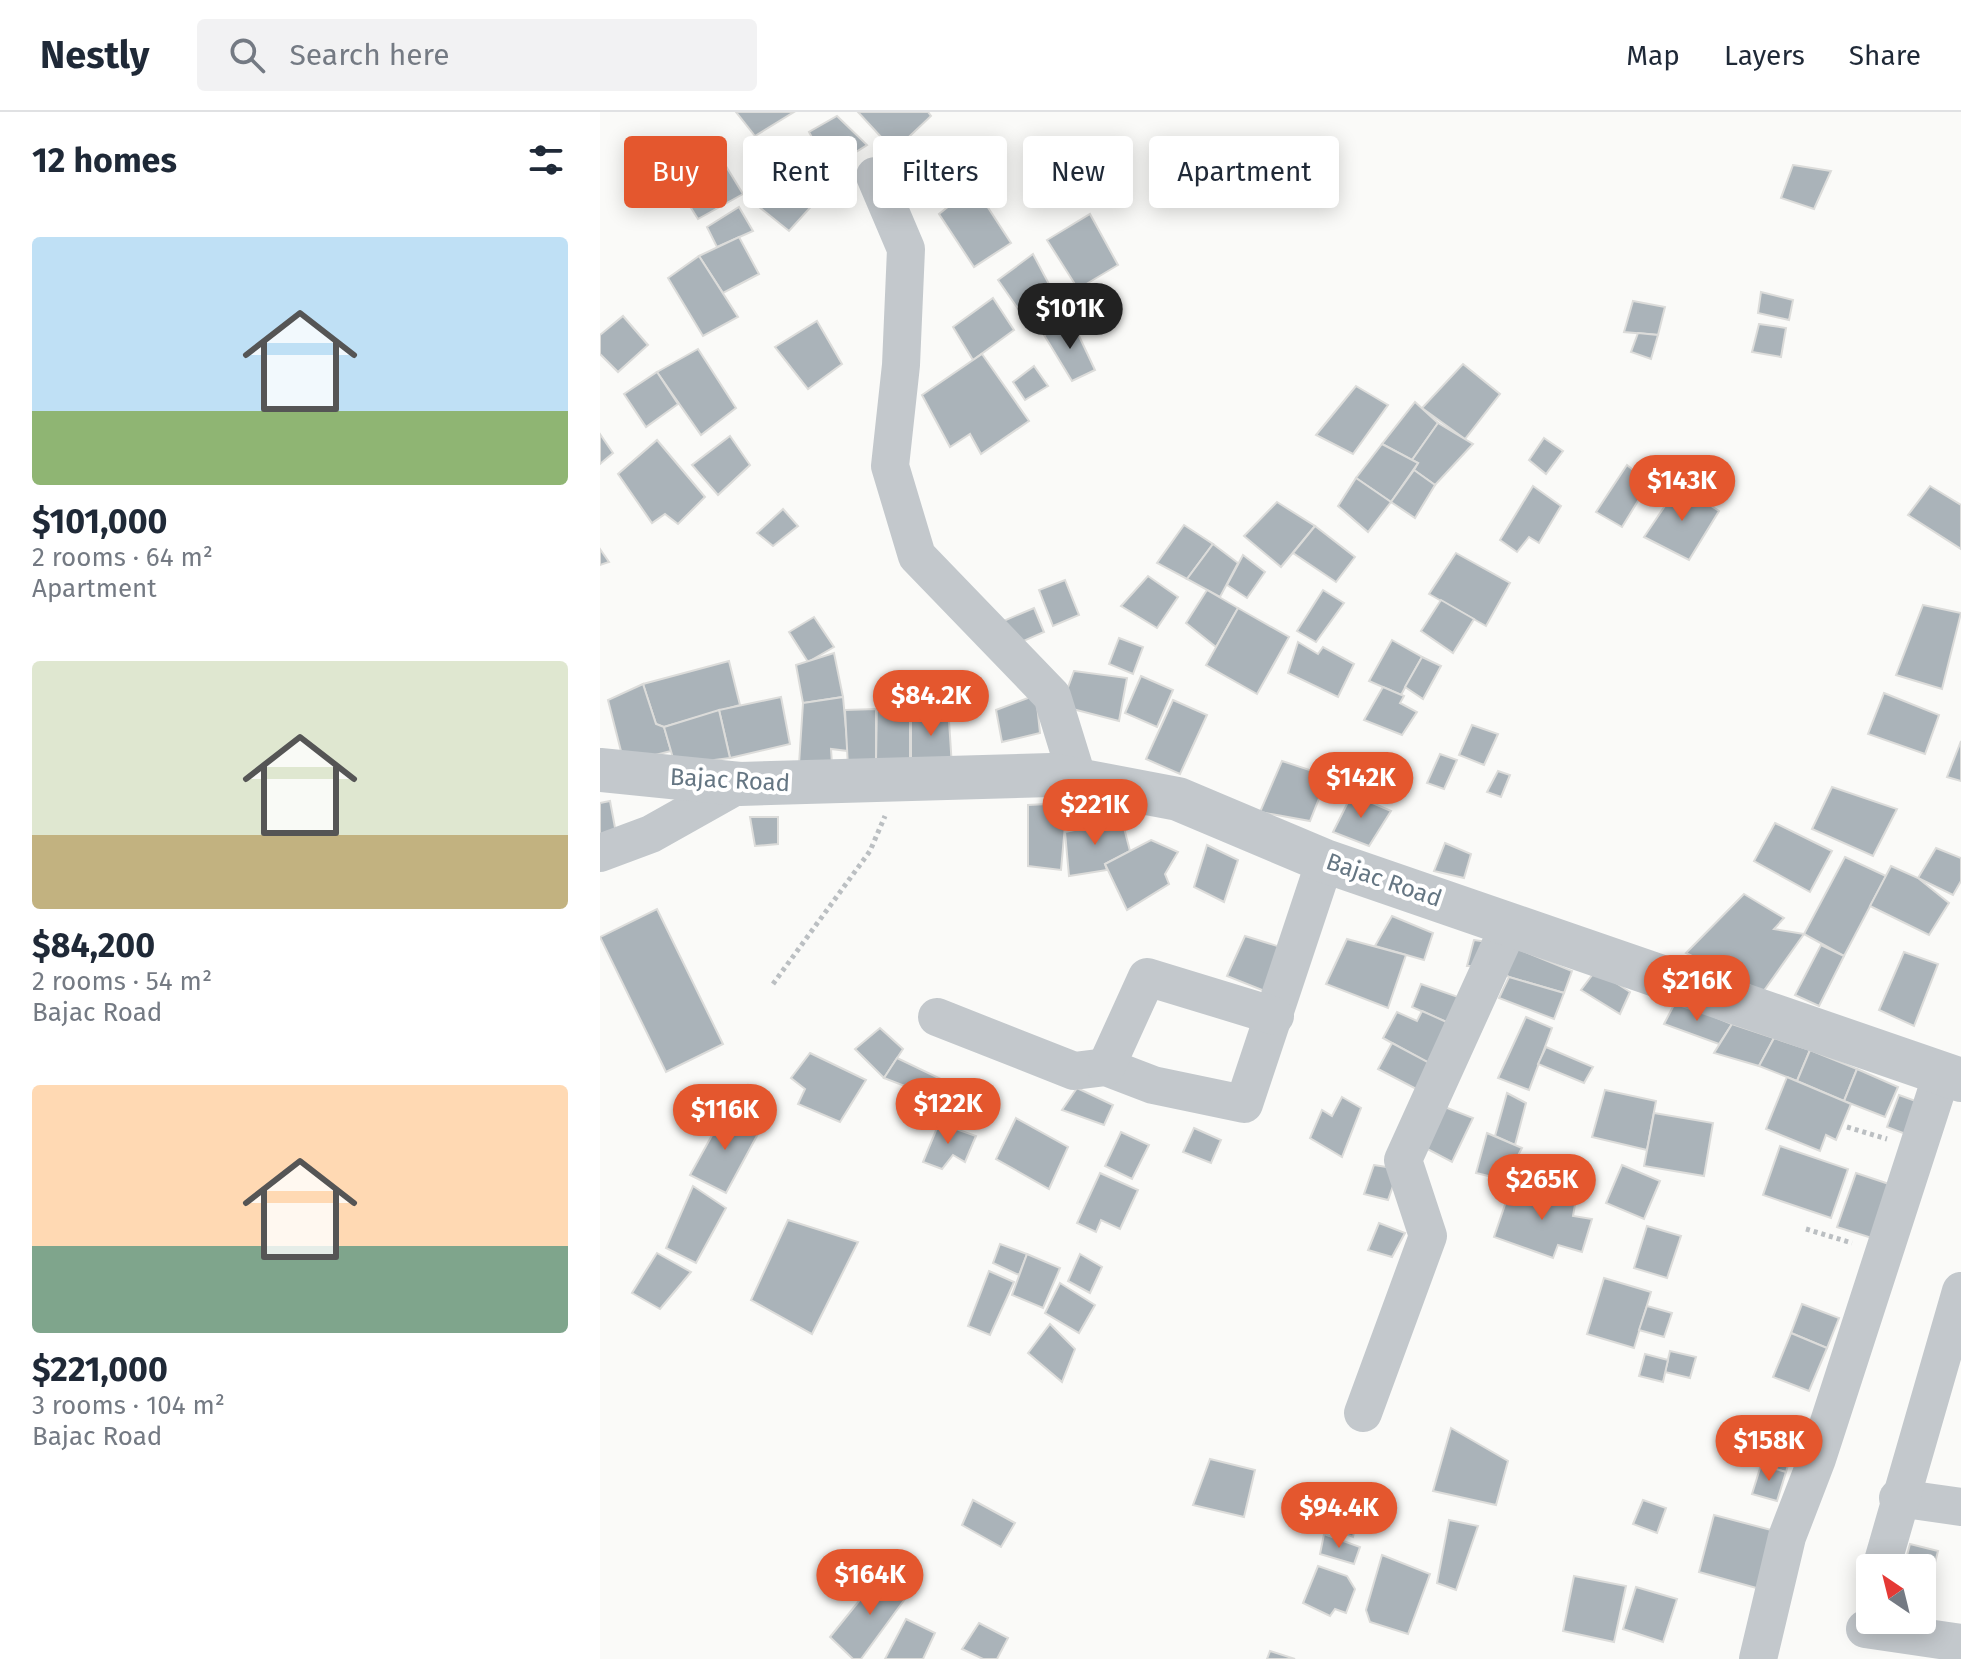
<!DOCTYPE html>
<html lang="en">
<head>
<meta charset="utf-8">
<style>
	body { margin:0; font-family:"Fira Sans",sans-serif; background:#f2f2f3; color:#1f2937; height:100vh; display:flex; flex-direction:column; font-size:30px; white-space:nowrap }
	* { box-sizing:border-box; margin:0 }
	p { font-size:26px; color:#747a83 }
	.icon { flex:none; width:44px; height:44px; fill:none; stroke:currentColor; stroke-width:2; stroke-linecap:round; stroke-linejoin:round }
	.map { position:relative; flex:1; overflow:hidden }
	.panel { display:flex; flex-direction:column; background:#fff; width:600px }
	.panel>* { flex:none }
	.guide { position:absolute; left:24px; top:24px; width:760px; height:72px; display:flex; gap:16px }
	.needle { width:52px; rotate:325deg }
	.tools { position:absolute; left:1256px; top:1442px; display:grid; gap:16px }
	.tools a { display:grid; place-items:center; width:80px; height:80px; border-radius:8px; background:#fff; box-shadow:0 4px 20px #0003; font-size:40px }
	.price { position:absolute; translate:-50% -68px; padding:0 18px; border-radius:28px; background:#e4572e; color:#fff; font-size:26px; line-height:52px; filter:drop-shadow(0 2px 4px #0008) }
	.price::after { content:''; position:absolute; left:50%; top:48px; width:24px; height:18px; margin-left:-12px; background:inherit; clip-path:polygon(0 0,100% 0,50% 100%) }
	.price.current { background:#222; color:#fff }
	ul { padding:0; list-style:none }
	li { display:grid; align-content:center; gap:16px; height:424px; padding:0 32px }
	li span { display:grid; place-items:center; height:248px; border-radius:8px; color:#555 }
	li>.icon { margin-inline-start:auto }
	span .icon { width:144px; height:144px; fill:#fffc; stroke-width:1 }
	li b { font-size:34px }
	h2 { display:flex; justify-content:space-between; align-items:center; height:96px; padding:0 32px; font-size:34px }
	.pill { padding:0 28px; border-radius:8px; background:#fff; box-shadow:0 4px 20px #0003; font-size:28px; line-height:72px }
	.pill.current { background:#e4572e; color:#fff }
	header { display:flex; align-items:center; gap:48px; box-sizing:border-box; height:112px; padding:0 40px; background:#fff; border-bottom:2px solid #e0e1e3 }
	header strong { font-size:38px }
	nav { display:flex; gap:44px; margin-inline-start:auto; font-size:28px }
	.search { width:560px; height:72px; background:#f2f2f3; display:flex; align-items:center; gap:20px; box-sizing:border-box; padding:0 28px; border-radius:8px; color:#747a83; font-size:30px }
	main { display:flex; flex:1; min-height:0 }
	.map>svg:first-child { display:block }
	.building { fill:#aab3b9; stroke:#dcdcda; stroke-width:2 }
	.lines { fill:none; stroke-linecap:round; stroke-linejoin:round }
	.path { stroke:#bbbfc2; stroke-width:5; stroke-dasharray:4 4; stroke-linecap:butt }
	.minor { stroke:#c3c8cc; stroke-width:38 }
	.tertiary { stroke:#c3c8cc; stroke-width:44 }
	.labels { text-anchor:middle; stroke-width:8; stroke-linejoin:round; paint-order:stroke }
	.street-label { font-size:24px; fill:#657683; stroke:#fff }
</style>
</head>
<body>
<header>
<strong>Nestly</strong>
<div class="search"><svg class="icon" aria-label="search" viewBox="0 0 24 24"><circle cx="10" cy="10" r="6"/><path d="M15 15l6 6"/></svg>Search here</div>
<nav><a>Map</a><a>Layers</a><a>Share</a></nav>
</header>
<main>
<section class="panel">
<h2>12 homes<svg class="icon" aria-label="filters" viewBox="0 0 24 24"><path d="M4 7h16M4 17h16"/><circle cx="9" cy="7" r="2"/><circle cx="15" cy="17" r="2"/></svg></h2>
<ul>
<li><span style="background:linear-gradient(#bfe0f5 70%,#8fb573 0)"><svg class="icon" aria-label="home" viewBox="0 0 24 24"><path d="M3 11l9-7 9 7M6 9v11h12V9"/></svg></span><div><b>$101,000</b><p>2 rooms · 64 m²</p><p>Apartment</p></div></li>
<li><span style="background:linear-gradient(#dfe7d0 70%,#c2b280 0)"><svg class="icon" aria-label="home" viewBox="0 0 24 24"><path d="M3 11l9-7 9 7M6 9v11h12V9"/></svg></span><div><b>$84,200</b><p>2 rooms · 54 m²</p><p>Bajac Road</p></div></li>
<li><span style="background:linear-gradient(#ffd9b3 65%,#7fa58c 0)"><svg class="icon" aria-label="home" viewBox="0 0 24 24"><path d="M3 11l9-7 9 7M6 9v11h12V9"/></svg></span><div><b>$221,000</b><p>3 rooms · 104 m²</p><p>Bajac Road</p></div></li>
</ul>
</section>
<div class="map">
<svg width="1361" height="1547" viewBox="0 0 1361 1547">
	<rect width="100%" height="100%" fill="#fafaf8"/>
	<g class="building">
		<polygon points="136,0 194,0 155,24"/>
		<polygon points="258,0 328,0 331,4 294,39"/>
		<polygon points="237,4 267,33 229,57 209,20"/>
		<polygon points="185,49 217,88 189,119 143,82"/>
		<polygon points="124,51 143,82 98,107 79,77"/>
		<polygon points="1193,53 1231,59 1214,97 1181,86"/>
		<polygon points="374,74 411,131 374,155 339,102"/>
		<polygon points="139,95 153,119 117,135 107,115"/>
		<polygon points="490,102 518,153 478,177 447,128"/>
		<polygon points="139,125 159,162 123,181 99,144"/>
		<polygon points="433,142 459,191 428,211 398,168"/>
		<polygon points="99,144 138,205 103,224 68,166"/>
		<polygon points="1161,180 1193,188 1189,208 1158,201"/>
		<polygon points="393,186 414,218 373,248 353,215"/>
		<polygon points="1033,189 1065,195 1058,223 1024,220"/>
		<polygon points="23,204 48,233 18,260 0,242 0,223"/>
		<polygon points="217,209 242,252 208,277 175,235"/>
		<polygon points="472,209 495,258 472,269 444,223"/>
		<polygon points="1159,212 1186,216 1181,245 1152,240"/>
		<polygon points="1038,221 1058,223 1051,247 1031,240"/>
		<polygon points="98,237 136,296 101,323 57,260"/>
		<polygon points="382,242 429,309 381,342 370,322 350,335 322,283"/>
		<polygon points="863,252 900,282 865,327 822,296"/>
		<polygon points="434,254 448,274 425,288 413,270"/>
		<polygon points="57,260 78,292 46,315 24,282"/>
		<polygon points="756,274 788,293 753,342 716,323"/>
		<polygon points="815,290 838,311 812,348 782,332"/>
		<polygon points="838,311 873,332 835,373 814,358 818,351 812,348"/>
		<polygon points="0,322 13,341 0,352"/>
		<polygon points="130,324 150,353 118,383 92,353"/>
		<polygon points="944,326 963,339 946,362 929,348"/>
		<polygon points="57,328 105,385 78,412 65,402 52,411 18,362"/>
		<polygon points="782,332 818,351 791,390 756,366"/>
		<polygon points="1027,353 1049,371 1022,415 996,400"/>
		<polygon points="814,358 835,373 815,406 791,390"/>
		<polygon points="756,366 791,390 768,420 738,394"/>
		<polygon points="1079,373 1119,399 1089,448 1044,425"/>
		<polygon points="933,374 961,394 939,431 929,425 917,440 900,428"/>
		<polygon points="1330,374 1361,393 1361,437 1308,403"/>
		<polygon points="677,390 715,414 681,455 644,424"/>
		<polygon points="183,397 198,414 173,434 157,421"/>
		<polygon points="584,413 613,432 587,467 557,451"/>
		<polygon points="715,414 755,445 736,470 693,441"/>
		<polygon points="613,432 638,451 620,485 587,467"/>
		<polygon points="0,437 9,450 0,453"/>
		<polygon points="856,441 910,471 886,514 829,482"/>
		<polygon points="643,443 665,460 647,486 627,473"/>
		<polygon points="548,464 578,485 557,516 521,494"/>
		<polygon points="465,468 479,503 453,514 439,478"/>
		<polygon points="607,478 638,496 616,535 586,511"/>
		<polygon points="723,478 744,491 716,530 697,519"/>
		<polygon points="841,488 874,507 853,541 821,519"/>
		<polygon points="1323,493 1361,501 1342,577 1296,563"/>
		<polygon points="434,496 444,520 412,534 401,510"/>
		<polygon points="638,496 689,525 657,582 606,553"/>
		<polygon points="214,505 234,535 208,550 189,520"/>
		<polygon points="519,526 543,535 533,562 509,552"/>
		<polygon points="792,528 822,545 801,583 769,569"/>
		<polygon points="698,530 718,542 723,535 754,552 738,585 688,561"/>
		<polygon points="234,541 243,585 203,591 196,553"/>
		<polygon points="822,545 841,554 823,587 805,575"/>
		<polygon points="129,549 140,593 64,615 56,612 43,572"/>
		<polygon points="474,559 527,566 519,609 461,594"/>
		<polygon points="541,564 573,578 557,615 525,601"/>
		<polygon points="43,572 56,612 64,615 71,639 24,651 8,588"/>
		<polygon points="783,575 804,584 800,591 817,600 802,623 764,608"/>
		<polygon points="1284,581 1339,603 1325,642 1268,622"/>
		<polygon points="436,583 440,621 402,630 396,598"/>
		<polygon points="181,585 190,632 130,646 119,598"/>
		<polygon points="243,585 248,639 231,637 232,652 199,652 203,591"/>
		<polygon points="277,588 310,589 310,650 276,651"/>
		<polygon points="573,588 607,603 580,662 546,647"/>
		<polygon points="348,593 352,655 311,657 311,596"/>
		<polygon points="276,597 276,651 248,655 245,598"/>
		<polygon points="119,598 130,646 75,653 64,615"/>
		<polygon points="872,613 898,622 884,653 859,643"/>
		<polygon points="1361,629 1361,669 1347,665"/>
		<polygon points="840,642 857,648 844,677 827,671"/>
		<polygon points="682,649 728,664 710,709 660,700"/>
		<polygon points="898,659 910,663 901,685 887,680"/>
		<polygon points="1232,675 1297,697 1273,744 1212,717"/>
		<polygon points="752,682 791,699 769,734 733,720"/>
		<polygon points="10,689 16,721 0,724 0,691"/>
		<polygon points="467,691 461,758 428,754 428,693"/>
		<polygon points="150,705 178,705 178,732 155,734"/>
		<polygon points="522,708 530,739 505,752 507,758 469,764 465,720"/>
		<polygon points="1175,711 1232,739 1210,780 1154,749"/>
		<polygon points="551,728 578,740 565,762 569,772 527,798 505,752"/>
		<polygon points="845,731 871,742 864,766 834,759"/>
		<polygon points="607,733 638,748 624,790 594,775"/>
		<polygon points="1336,736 1361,746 1361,769 1353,783 1318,766"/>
		<polygon points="1245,745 1286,764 1244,844 1204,822"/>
		<polygon points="1291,754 1318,766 1349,791 1329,823 1270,794"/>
		<polygon points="1144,782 1184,806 1174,817 1204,822 1163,880 1086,841"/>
		<polygon points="57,797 123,932 66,960 0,825"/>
		<polygon points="792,804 833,821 824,848 775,834"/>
		<polygon points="645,824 687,837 667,880 627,864"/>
		<polygon points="747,827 806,843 788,896 726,872"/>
		<polygon points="874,828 888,830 883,854 867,854"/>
		<polygon points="1221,833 1244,844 1219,894 1195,883"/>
		<polygon points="913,835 972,859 964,881 909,865 901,859"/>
		<polygon points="1304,840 1338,852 1314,914 1279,898"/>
		<polygon points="996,858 1030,880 1020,902 981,878"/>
		<polygon points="909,865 964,881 954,907 899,886"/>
		<polygon points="821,872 861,886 851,912 812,895"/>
		<polygon points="1076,889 1132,912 1119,932 1064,912"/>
		<polygon points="822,899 851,912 830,952 783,926 797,900 817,909"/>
		<polygon points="926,905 952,916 929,978 898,966"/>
		<polygon points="1132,912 1174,926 1159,954 1114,941"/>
		<polygon points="280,916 303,937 284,966 255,937"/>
		<polygon points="1174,926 1210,938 1197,969 1159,954"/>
		<polygon points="792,931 839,956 822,980 778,957"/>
		<polygon points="946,935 993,955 984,971 938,952"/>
		<polygon points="1210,938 1257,957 1244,989 1197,969"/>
		<polygon points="210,941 266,968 240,1010 198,992 205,977 191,966"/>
		<polygon points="297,946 345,969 338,987 284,966"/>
		<polygon points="1257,957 1298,975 1285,1005 1244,989"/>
		<polygon points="1187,965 1251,992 1236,1028 1226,1023 1220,1039 1166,1017"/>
		<polygon points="148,973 170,993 156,1011 130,991"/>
		<polygon points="477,976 513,993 504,1013 462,998"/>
		<polygon points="1005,978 1056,989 1047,1038 992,1025"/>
		<polygon points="907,981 926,991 915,1033 895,1024"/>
		<polygon points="1299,983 1324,992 1311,1024 1287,1015"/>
		<polygon points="742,985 761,996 742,1045 710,1026 722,998 732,1004"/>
		<polygon points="837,992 873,1006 852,1050 816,1031"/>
		<polygon points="126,998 159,1020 126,1081 90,1063"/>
		<polygon points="1054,1001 1113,1011 1104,1064 1044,1054"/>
		<polygon points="416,1006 468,1035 449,1077 396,1047"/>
		<polygon points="339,1011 376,1024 365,1050 353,1043 342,1057 323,1050"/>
		<polygon points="594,1016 621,1028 611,1051 583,1040"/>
		<polygon points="521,1020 549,1033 532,1067 505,1054"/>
		<polygon points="887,1021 922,1036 905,1068 876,1061"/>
		<polygon points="1180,1034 1248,1057 1231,1106 1163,1083"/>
		<polygon points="774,1053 799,1057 788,1088 764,1082"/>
		<polygon points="1022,1053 1060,1069 1044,1107 1006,1091"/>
		<polygon points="500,1061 538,1078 520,1117 501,1108 496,1120 477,1111"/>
		<polygon points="1256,1061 1292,1073 1275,1127 1237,1115"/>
		<polygon points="912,1072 976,1087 973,1104 992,1107 982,1140 958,1133 953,1146 894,1125"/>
		<polygon points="93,1074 126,1096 96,1151 66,1136"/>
		<polygon points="188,1108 258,1130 212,1222 151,1188"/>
		<polygon points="779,1111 805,1121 792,1145 768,1138"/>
		<polygon points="1047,1114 1081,1124 1067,1166 1034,1156"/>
		<polygon points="400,1132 427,1142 419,1163 393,1151"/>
		<polygon points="57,1141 91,1160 60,1197 32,1181"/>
		<polygon points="427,1142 460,1156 443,1196 412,1183"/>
		<polygon points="480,1142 502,1155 490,1181 468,1169"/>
		<polygon points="389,1159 414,1170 390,1223 368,1214"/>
		<polygon points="1004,1166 1051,1180 1034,1236 987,1222"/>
		<polygon points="460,1171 495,1193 479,1221 445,1201"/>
		<polygon points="1202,1192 1239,1206 1227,1236 1191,1221"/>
		<polygon points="1047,1194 1072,1201 1064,1225 1039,1218"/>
		<polygon points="450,1212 475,1237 462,1270 428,1241"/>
		<polygon points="1191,1221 1227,1236 1209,1279 1173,1265"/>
		<polygon points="1070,1239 1096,1245 1090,1266 1065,1260"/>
		<polygon points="1045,1242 1068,1248 1063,1270 1039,1264"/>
		<polygon points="1165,1313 1197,1323 1186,1360 1154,1351"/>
		<polygon points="851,1316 908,1349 896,1393 833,1379"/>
		<polygon points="610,1347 655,1358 644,1405 593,1393"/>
		<polygon points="1161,1353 1186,1360 1177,1389 1152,1382"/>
		<polygon points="734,1386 759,1397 753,1425 727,1415"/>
		<polygon points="373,1388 415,1411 401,1435 362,1413"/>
		<polygon points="1043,1388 1066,1396 1057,1421 1033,1412"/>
		<polygon points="1114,1403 1175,1419 1160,1477 1099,1460"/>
		<polygon points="849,1408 878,1414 856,1478 837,1471"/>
		<polygon points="724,1422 760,1435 754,1452 720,1442"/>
		<polygon points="1310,1432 1338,1439 1334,1455 1306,1447"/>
		<polygon points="782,1443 830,1462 808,1522 770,1510 766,1498"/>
		<polygon points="718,1454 747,1464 755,1477 746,1501 735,1497 730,1504 703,1491"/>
		<polygon points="280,1463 313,1476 261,1547 253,1547 230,1525"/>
		<polygon points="974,1464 1026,1474 1014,1530 963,1519"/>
		<polygon points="1036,1475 1077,1487 1063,1530 1023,1517"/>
		<polygon points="306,1507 335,1521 323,1547 285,1547"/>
		<polygon points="379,1511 408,1526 397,1547 383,1547 362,1537"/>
		<polygon points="670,1539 695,1547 667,1547"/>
	</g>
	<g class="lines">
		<g class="path">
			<polyline points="173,872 270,739 285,704"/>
			<polyline points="1247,1015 1287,1027"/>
			<polyline points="1206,1117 1252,1131"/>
		</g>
		<g class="minor">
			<polyline points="275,64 306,137 301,253 290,354 317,444 452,584 478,668"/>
			<polyline points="0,741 51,722 140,672"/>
			<polyline points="337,905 474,959 506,955 553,973 644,992 725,749"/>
			<polyline points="506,955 547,865 675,904"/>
			<polyline points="763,1301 828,1124 803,1048 910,812"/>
			<polyline points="1298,1386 1361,1395"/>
			<polyline points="1281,1456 1361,1179"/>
			<polyline points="1265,1517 1361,1531"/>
			<polyline points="1158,1547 1187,1425 1217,1347 1342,962"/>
		</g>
		<polyline class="tertiary" points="0,658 140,672 451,663 578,687 725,749 1361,968"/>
	</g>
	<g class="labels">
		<g class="street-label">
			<text transform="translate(130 668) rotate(3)" y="8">Bajac Road</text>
			<text transform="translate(784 768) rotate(19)" y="8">Bajac Road</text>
		</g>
	</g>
</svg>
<div class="tools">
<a><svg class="needle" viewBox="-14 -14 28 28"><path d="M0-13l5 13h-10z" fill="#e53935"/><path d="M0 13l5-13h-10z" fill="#747a83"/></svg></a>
</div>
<b class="price current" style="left:470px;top:239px">$101K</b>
<b class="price" style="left:1082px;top:411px">$143K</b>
<b class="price" style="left:331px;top:626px">$84.2K</b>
<b class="price" style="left:761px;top:708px">$142K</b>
<b class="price" style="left:495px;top:735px">$221K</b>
<b class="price" style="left:1097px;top:911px">$216K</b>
<b class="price" style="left:348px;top:1034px">$122K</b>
<b class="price" style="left:125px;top:1040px">$116K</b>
<b class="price" style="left:942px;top:1110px">$265K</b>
<b class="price" style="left:1169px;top:1371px">$158K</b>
<b class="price" style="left:739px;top:1438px">$94.4K</b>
<b class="price" style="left:270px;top:1505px">$164K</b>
<div class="guide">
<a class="pill current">Buy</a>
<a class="pill">Rent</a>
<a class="pill">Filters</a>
<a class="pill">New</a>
<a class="pill">Apartment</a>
</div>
</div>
</main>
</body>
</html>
